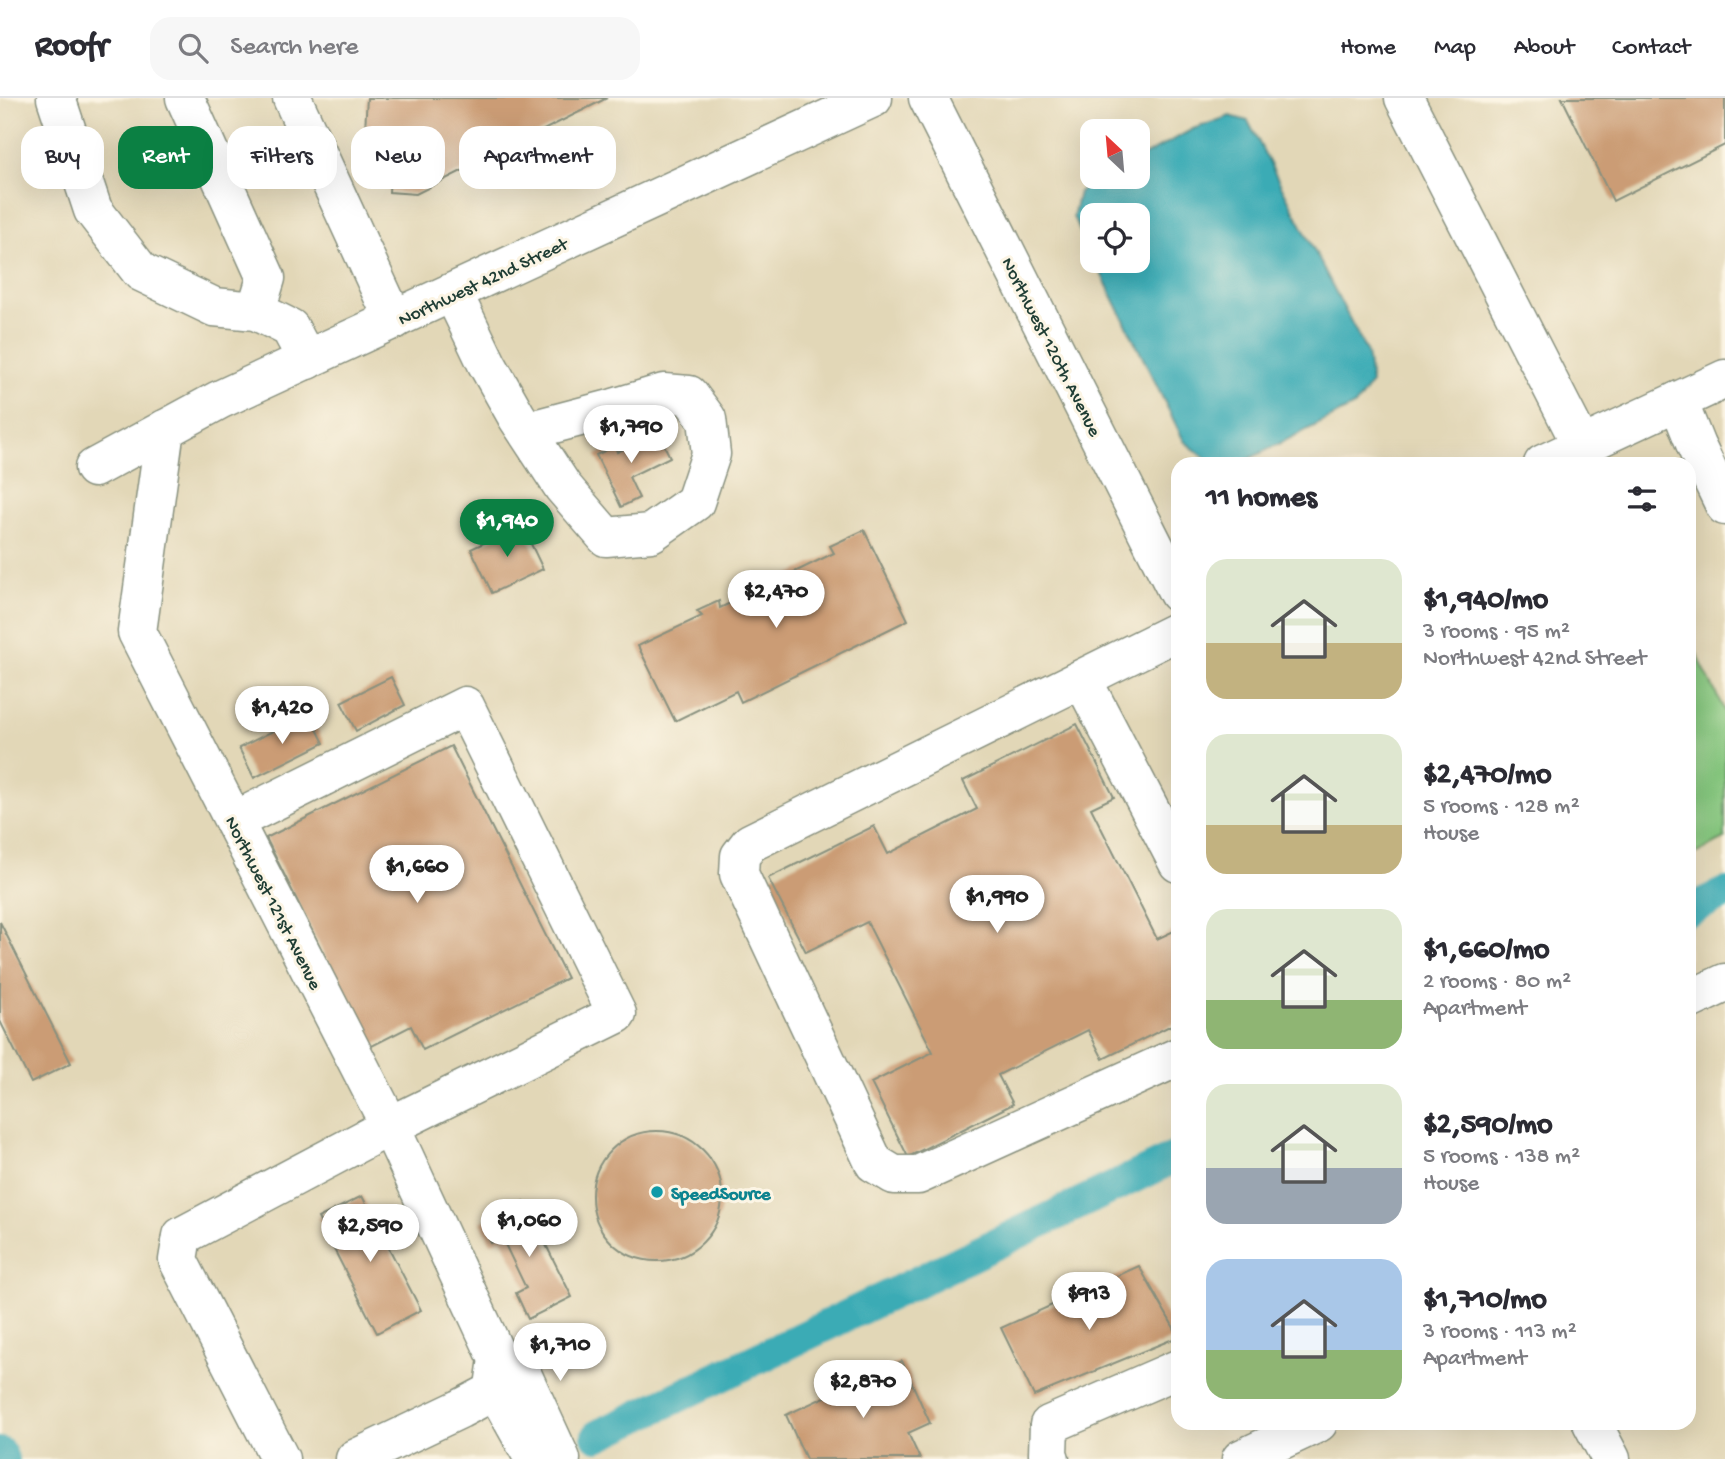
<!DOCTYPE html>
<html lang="en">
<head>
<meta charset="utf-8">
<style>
	body { margin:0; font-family:"Gochi Hand",sans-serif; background:#f7f7f7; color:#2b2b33; height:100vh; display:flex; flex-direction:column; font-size:26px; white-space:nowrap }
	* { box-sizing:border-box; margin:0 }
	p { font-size:23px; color:#7c7c81 }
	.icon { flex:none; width:38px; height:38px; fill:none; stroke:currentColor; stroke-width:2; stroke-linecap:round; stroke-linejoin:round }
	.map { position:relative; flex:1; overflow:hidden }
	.sheet { position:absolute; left:1171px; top:359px; width:525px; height:973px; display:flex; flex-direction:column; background:#fff; border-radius:21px; box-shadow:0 7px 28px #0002 }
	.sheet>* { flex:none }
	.banner { position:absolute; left:21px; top:28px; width:665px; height:63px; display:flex; gap:14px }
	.needle { width:46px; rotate:334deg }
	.controls { position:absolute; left:1080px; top:21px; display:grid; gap:14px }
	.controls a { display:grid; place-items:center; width:70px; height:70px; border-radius:14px; background:#fff; box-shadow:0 7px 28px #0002; font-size:35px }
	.price { position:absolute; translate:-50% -60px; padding:0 16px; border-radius:24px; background:#fff; color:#222; font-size:23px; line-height:46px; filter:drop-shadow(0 2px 4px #0008) }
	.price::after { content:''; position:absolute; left:50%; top:42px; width:21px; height:16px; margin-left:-10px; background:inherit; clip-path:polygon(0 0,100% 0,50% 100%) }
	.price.selected { background:#0b8043; color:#fff }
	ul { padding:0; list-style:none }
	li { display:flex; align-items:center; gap:21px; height:175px; padding:0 35px }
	li span { display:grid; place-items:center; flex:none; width:196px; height:140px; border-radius:21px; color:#555 }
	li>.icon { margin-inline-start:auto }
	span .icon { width:84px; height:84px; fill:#fffc; stroke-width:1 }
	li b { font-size:30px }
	h2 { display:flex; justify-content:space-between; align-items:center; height:84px; padding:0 35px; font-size:30px }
	.chip { padding:0 24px; border-radius:21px; background:#fff; box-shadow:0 7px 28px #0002; font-size:24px; line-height:63px }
	.chip.selected { background:#0b8043; color:#fff }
	header { display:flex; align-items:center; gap:42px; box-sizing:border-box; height:98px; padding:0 35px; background:#fff; border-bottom:2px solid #e1e1e2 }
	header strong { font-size:33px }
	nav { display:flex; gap:38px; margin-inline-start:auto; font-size:24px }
	.search { width:490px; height:63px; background:#f7f7f7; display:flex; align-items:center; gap:18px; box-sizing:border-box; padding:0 24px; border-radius:21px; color:#7c7c81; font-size:26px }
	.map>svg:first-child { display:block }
	.built { fill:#e2d7b7; fill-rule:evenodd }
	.green { fill:#84c57d; stroke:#528158; stroke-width:2 }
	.water { fill:#3aabb5; stroke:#2c7474; stroke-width:2 }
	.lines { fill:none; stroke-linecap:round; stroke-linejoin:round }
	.canal { stroke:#3aabb5; stroke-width:32 }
	.building { fill:#cb9c74 }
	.minor-casing { stroke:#89917f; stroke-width:41 }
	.minor { stroke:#fff; stroke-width:38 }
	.culture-dot { fill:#0f9aa8; stroke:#fcf5e5; stroke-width:2.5 }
	.labels { text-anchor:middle; stroke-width:6; stroke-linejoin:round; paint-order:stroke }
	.street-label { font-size:19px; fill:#1f3d34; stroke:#fcf5e5 }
	.culture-label { font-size:19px; font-weight:bold; fill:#0d838f; stroke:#fcf5e5; text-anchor:start }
</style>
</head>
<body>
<header>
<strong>Roofr</strong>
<div class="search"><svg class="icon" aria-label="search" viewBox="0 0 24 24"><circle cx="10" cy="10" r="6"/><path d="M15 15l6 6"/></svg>Search here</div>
<nav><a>Home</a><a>Map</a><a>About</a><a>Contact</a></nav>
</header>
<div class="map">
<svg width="1725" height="1361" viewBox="0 0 1725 1361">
	<rect width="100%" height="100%" fill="#fcf5e5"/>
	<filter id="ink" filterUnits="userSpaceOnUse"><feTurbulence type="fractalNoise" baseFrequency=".0143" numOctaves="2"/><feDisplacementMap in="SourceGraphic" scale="14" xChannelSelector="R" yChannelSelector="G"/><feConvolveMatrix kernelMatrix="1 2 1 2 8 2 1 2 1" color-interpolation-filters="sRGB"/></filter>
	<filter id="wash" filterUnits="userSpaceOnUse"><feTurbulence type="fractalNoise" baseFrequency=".00686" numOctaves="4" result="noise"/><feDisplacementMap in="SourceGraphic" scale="28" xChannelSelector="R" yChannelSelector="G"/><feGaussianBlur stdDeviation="1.57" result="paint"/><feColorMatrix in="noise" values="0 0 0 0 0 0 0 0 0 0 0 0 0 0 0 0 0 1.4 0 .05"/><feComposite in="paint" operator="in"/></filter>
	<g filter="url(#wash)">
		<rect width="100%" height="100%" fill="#f3e5ca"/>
		<path class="built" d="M0 0H1725V1361H0ZM1092 33H1138V79H1092ZM1092 117H1138V163H1092ZM1178 366H1689V1325H1178Z"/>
		<polygon class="green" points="1689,540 1725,614 1725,741 1689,759"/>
		<polygon class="water" points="1230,18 1248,23 1367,255 1371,285 1356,307 1239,366 1213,366 1184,343 1095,163 1138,163 1138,117 1092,117 1092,157 1073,119 1079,94 1106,79 1138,79 1138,61 1193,31"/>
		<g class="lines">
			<g class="canal">
				<polyline points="1689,812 1725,795"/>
				<polyline points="597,1338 1178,1058"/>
				<polyline points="0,1355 3,1361"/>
			</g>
		</g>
		<g id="blocks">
			<g class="building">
				<polygon points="367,0 607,0 416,96 389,94 392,48 364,46"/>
				<polygon points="1562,0 1725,0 1725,47 1613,103"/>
				<polygon points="658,335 670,359 629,379 639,400 621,409 596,357 615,348 617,354"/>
				<polygon points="522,427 543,471 492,495 471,451"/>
				<polygon points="864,432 908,522 741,604 736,593 675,623 638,548 702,518 697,513 719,503 720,510 834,455 830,448"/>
				<polygon points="391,579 405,607 356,633 341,604"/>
				<polygon points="309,615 324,645 254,680 239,650"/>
				<polygon points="1077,626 1114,699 1091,710 1157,841 1178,831 1178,924 1103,961 1088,932 998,977 1013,1006 908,1059 871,985 933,954 867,824 806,854 768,780 874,728 888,756 977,711 963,683"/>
				<polygon points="451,648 567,880 423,952 411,928 370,949 266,740"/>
				<polygon points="0,824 71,965 31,985 0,923"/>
				<circle cx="657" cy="1098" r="65"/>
				<polygon points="362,1098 421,1212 377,1235 318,1120"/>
				<polygon points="524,1103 572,1199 528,1221 516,1195 526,1190 502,1140 491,1145 481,1124"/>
				<polygon points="1139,1168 1178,1237 1178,1239 1034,1298 1001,1230"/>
				<polygon points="902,1263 930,1325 908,1335 920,1361 806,1361 786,1317"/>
			</g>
		</g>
	</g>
	<g filter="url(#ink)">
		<use href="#blocks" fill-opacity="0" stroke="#89917f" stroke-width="2"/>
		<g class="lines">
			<g class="minor-casing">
				<g id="minor">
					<polyline points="56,0 93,112 141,174 214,209 256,213 290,230 307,262"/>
					<polyline points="185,0 266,180 256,213"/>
					<polyline points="292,0 394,222"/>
					<polyline points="928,0 1178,495"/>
					<polyline points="1404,0 1582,348"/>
					<polyline points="453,195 487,266 517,319 563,389 606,439 651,435 695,404 711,356 707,321 689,297 664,295 614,310 527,333"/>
					<polyline points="1678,303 1696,348 1725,408"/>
					<polyline points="165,331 137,534 390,1028 498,1261 494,1289 534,1361"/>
					<polyline points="1543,366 1725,281"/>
					<polyline points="94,370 219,302 873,0"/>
					<polyline points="1178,533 750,745 740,758 739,776 874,1065 894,1077 918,1077 1178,959"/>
					<polyline points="1082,581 1178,765"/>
					<polyline points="234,723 465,608 617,916 390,1028 182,1138 178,1162 280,1361"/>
					<polyline points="1689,902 1725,885"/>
					<polyline points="498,1261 522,1276 561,1361"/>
					<polyline points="1592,1325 1611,1361"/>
					<polyline points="355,1361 460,1311 496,1292"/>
					<polyline points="1050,1361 1048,1356 1049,1327 1178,1271"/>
					<polyline points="1241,1361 1318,1325"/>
				</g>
			</g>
			<use href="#minor" class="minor"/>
		</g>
	</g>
	<circle class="culture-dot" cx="657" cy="1094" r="7"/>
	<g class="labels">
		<g class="street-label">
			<text transform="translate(482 182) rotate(-25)" y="7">Northwest 42nd Street</text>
			<text transform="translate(1053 248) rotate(63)" y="7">Northwest 120th Avenue</text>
			<text transform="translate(275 804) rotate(63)" y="7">Northwest 121st Avenue</text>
		</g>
		<g class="culture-label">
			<text x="671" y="1101">SpeedSource</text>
		</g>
	</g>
</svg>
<div class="controls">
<a><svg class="needle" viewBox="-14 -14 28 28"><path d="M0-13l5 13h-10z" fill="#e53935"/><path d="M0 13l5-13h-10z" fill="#7c7c81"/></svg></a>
<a><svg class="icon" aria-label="locate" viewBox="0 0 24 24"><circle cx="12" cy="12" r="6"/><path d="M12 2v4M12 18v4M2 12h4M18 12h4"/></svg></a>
</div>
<b class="price" style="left:631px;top:367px">$1,790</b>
<b class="price selected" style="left:507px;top:461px">$1,940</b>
<b class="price" style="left:776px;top:532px">$2,470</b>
<b class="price" style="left:282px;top:648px">$1,420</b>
<b class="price" style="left:417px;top:807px">$1,660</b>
<b class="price" style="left:997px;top:837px">$1,990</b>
<b class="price" style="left:529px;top:1161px">$1,060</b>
<b class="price" style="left:370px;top:1166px">$2,590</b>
<b class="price" style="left:1089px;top:1234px">$913</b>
<b class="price" style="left:560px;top:1285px">$1,710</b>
<b class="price" style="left:863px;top:1322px">$2,870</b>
<div class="banner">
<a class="chip">Buy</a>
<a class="chip selected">Rent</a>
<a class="chip">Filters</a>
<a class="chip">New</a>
<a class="chip">Apartment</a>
</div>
<section class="sheet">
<h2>11 homes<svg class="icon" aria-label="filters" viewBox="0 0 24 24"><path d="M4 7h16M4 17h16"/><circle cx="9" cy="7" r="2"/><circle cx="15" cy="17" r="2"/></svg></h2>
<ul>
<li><span style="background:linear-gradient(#dfe7d0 60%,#c2b280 0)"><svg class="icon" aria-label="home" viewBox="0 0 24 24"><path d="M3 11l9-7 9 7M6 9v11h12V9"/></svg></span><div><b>$1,940/mo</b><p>3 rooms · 95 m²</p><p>Northwest 42nd Street</p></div></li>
<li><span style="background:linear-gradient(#dfe7d0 65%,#c2b280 0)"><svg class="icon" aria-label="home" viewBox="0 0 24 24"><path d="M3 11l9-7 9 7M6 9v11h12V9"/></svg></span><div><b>$2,470/mo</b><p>5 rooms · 128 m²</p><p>House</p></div></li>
<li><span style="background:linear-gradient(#dfe7d0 65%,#8fb573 0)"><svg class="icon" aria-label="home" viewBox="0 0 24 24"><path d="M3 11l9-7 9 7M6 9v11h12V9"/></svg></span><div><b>$1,660/mo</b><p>2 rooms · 80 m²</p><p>Apartment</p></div></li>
<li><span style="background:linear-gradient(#dfe7d0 60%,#9aa5b1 0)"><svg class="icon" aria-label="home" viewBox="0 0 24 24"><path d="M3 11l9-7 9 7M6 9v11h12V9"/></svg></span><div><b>$2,590/mo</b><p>5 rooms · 138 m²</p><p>House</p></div></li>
<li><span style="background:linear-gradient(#a9c7e8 65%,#8fb573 0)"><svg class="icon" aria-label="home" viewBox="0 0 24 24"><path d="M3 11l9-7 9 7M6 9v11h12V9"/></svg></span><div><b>$1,710/mo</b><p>3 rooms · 113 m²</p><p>Apartment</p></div></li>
</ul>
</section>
</div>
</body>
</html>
